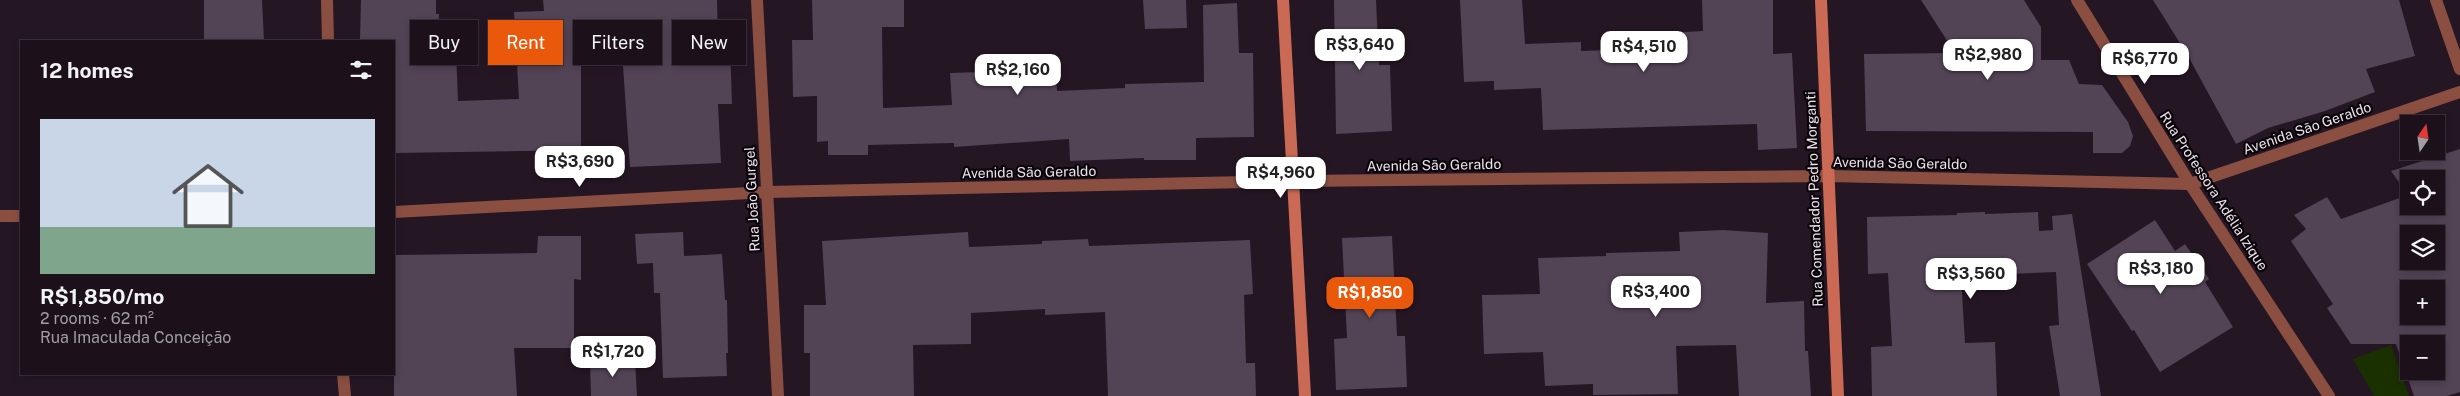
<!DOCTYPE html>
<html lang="en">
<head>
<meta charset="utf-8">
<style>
	body { margin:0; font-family:"Public Sans",sans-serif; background:#251924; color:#f1f3f6; height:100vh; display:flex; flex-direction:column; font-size:19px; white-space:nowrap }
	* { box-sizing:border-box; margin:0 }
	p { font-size:16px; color:#a09da3 }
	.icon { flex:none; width:28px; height:28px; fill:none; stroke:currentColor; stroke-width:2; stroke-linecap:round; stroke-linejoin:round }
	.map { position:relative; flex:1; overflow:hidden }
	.panel { position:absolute; left:20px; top:40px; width:375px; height:335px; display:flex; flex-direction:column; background:#1c101b; border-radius:0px; box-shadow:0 2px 8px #0003,0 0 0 1px #3a303a }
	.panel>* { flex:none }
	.guide { position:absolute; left:410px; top:20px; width:475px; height:45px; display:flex; gap:10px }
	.needle { width:32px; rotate:13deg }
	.tools { position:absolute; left:2400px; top:115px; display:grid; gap:10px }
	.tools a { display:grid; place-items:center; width:45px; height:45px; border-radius:0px; background:#1c101b; box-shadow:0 2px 8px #0003,0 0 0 1px #3a303a; font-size:25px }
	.price { position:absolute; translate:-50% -42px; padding:0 11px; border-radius:10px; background:#fff; color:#222; font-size:16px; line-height:32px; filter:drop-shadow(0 1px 2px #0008) }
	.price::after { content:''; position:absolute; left:50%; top:30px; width:15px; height:11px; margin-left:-8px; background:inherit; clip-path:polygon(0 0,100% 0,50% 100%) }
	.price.active { background:#ea580c; color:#fff }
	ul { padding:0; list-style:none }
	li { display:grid; align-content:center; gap:10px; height:265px; padding:0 20px }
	li span { display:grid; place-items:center; height:155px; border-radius:0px; color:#555 }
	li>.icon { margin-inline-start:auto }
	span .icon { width:90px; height:90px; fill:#fffc; stroke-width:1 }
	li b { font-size:21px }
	h2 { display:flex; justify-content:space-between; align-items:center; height:60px; padding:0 20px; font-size:21px }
	.chip { padding:0 18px; border-radius:0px; background:#1c101b; box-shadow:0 2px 8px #0003,0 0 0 1px #3a303a; font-size:18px; line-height:45px }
	.chip.active { background:#ea580c; color:#fff }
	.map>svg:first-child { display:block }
	.green { fill:#1a3000 }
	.building { fill:#524355; fill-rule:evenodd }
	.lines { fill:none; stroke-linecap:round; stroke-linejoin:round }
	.street { stroke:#8b4f42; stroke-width:12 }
	.secondary { stroke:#ca6a55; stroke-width:12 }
	.labels { text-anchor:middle; stroke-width:4.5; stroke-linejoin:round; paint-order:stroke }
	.street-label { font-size:14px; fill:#ece1eb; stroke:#0a050a }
</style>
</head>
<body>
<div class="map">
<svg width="2460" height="396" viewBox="0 0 2460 396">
	<rect width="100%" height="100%" fill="#251624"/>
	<polygon class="green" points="2391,345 2409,396 2374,396 2353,359"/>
	<g class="building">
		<polygon points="204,0 262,0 264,41 204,41"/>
		<polygon points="361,0 436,0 436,14 439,14 438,51 456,50 458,101 519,99 514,12 544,11 543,0 717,0 718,44 730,44 732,104 718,104 721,163 630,167 621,37 581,39 581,150 394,153 394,40 360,39"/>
		<polygon points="812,0 904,0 904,27 882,27 883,108 952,105 950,73 1014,71 1013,60 1055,58 1057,91 1125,88 1125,84 1204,82 1203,5 1237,3 1239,53 1253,53 1254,137 1196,138 1196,160 1144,160 1144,158 1070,161 1069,139 954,147 954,143 868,145 868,155 828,155 828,141 817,142 817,96 793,97 792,40 813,40"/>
		<polygon points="1143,0 1186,0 1187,28 1145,29"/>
		<polygon points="1334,0 1376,0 1379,65 1390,65 1392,131 1336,134"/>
		<polygon points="1460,0 1522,0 1525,44 1581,42 1581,51 1668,48 1667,33 1703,31 1702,0 1773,0 1773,54 1792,53 1797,148 1758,150 1757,124 1543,130 1541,88 1494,90 1494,81 1464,82"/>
		<polygon points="1921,0 2024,0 2041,27 2041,60 2069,60 2079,84 2102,85 2128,122 2133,136 2130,146 2122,153 2093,153 2093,132 1866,131 1864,54 1955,53"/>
		<polygon points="2153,0 2399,0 2415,56 2366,69 2375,92 2325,111 2268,128 2236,144 2188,56"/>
		<path d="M2460 149V392L2447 396H2414L2396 344H2351L2327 308 2333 304 2291 241 2306 229 2294 215 2327 197 2341 219 2408 195 2391 171ZM2409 179H2436V206H2409ZM2409 234H2436V261H2409ZM2409 289H2436V316H2409ZM2409 344H2436V371H2409Z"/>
		<polygon points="1985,212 1985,214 2038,212 2039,231 2053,230 2052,216 2072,214 2101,396 2060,396 2049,326 2059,325 2056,272 1961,276 1965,343 1995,342 1997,396 1872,396 1871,347 1892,346 1888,273 1868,274 1867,217 1957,215 1957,213"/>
		<polygon points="2155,220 2175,251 2185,244 2209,279 2205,282 2233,327 2160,372 2134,330 2132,331 2087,264"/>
		<polygon points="1723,230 1768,233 1766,303 1804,301 1805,351 1808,351 1811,396 1739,396 1736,345 1676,346 1678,394 1593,395 1593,384 1545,386 1543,352 1484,354 1482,295 1540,294 1538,258 1606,256 1606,253 1680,251 1679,232"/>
		<polygon points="683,232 684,256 722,254 725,300 727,300 728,353 726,353 727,376 663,378 660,293 654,293 653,263 637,264 635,234"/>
		<polygon points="968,232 969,247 1042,244 1042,241 1088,239 1089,246 1250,240 1253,294 1244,295 1246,363 1255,363 1256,396 1108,396 1105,312 1045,315 1045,309 971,313 971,344 913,345 914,396 810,396 810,353 804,353 804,305 826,305 822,241"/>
		<polygon points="538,236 581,236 581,280 574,279 574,348 514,348 517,396 394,396 394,255 537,253"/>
		<polygon points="1392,236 1397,336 1405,336 1407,387 1336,390 1334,339 1347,338 1342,238"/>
		<polygon points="635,360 637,396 591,396 590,361"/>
	</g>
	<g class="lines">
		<g class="street">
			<polyline points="327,0 328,41"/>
			<polyline points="757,0 778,396"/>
			<polyline points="2077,0 2190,184 2329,396"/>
			<polyline points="2436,0 2460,69"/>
			<polyline points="394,212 767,192 1294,181 1828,176 2190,184 2460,92"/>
			<polyline points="0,216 21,216"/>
			<polyline points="343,374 345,396"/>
		</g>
		<g class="secondary">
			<polyline points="1283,0 1305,396"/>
			<polyline points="1821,0 1838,396"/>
		</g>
	</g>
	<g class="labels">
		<g class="street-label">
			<text transform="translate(2307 128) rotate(-19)" y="5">Avenida São Geraldo</text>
			<text transform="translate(1900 163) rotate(1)" y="5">Avenida São Geraldo</text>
			<text transform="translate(1434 165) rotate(-1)" y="5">Avenida São Geraldo</text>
			<text transform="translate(1029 172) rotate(-1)" y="5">Avenida São Geraldo</text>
			<text transform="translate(2214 191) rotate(57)" y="5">Rua Professora Adélia Izique</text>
			<text transform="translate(752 199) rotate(-93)" y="5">Rua João Gurgel</text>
			<text transform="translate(1814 199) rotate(-92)" y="5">Rua Comendador Pedro Morganti</text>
		</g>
	</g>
</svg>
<div class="tools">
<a><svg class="needle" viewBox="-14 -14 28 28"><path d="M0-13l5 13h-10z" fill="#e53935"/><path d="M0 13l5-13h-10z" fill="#a09da3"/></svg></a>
<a><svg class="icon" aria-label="locate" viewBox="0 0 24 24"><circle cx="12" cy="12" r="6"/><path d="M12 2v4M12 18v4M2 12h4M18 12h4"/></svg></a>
<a><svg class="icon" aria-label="layers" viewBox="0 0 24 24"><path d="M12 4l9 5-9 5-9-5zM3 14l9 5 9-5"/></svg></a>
<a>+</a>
<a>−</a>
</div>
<b class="price" style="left:1360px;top:71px">R$3,640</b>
<b class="price" style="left:1644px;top:73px">R$4,510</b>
<b class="price" style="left:1988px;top:81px">R$2,980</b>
<b class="price" style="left:2145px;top:85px">R$6,770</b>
<b class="price" style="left:1018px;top:96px">R$2,160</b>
<b class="price" style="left:580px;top:188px">R$3,690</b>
<b class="price" style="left:1281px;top:199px">R$4,960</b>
<b class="price" style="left:2161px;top:295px">R$3,180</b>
<b class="price" style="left:1971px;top:300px">R$3,560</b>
<b class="price" style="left:1656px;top:318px">R$3,400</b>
<b class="price active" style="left:1370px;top:319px">R$1,850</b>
<b class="price" style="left:613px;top:378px">R$1,720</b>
<div class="guide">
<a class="chip">Buy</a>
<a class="chip active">Rent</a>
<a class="chip">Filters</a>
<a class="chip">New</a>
</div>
<section class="panel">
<h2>12 homes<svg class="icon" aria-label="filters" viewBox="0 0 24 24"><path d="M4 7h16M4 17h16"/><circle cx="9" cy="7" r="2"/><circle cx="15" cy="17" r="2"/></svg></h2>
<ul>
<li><span style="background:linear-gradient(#c9d6e8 70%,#7fa58c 0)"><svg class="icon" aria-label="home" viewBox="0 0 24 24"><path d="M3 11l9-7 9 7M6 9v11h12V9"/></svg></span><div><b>R$1,850/mo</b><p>2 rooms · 62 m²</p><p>Rua Imaculada Conceição</p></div></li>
</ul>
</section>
</div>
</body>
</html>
